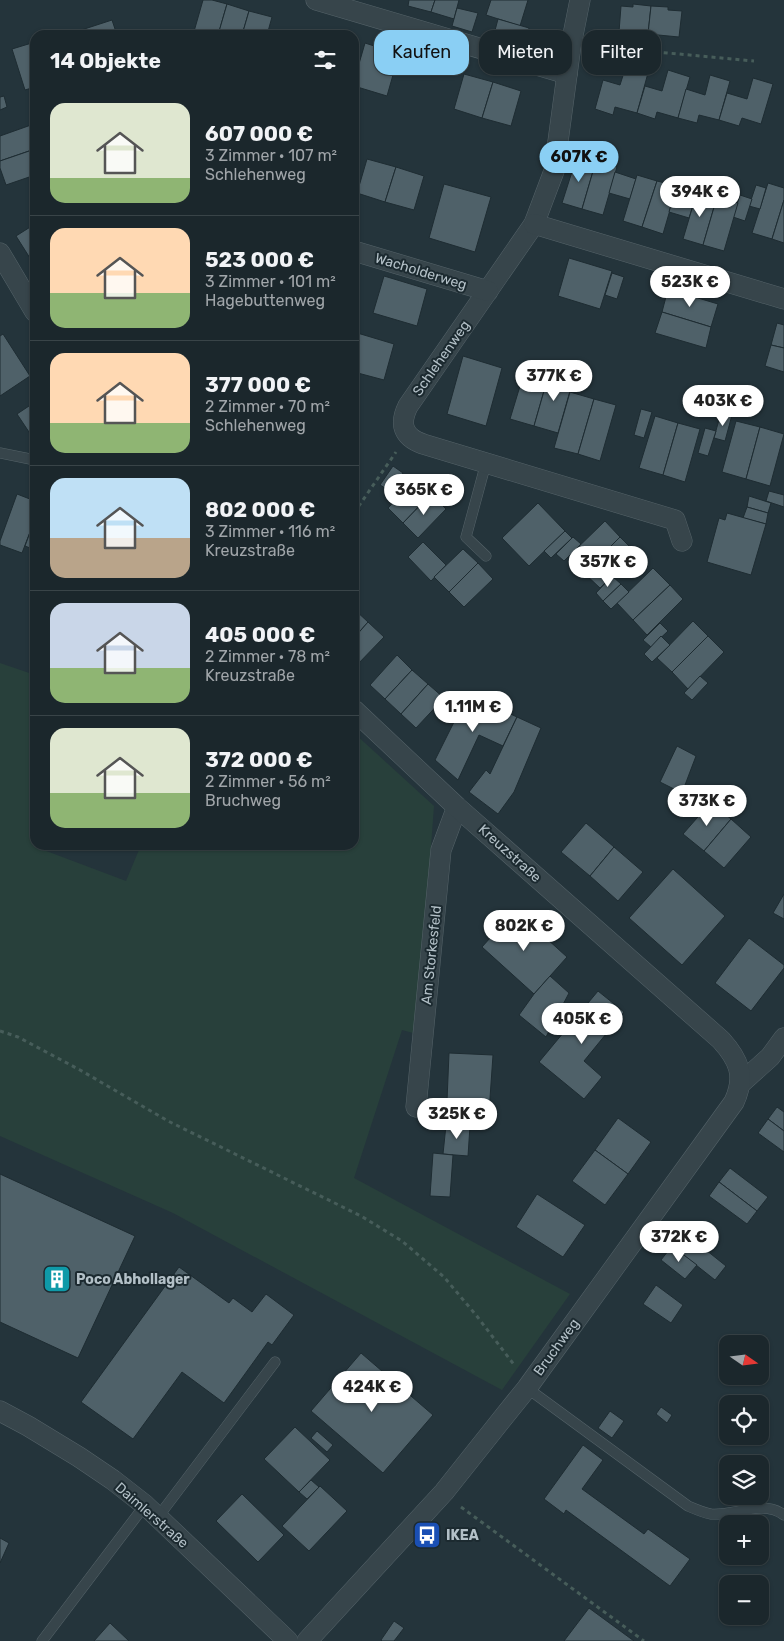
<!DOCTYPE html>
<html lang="de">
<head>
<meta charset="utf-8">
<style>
	body { margin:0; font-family:Rubik,sans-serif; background:#242f34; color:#f1f3f6; height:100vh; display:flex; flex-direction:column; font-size:19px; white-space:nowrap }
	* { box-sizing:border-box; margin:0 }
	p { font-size:16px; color:#a0a5a9 }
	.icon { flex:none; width:28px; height:28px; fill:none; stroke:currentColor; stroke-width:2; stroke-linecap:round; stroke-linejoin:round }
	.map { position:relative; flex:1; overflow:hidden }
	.panel { position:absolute; left:30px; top:30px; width:329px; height:820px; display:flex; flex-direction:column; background:#1b272c; border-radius:15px; box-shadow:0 1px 4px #0004,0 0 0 1px #394448 }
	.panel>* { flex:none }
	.guide { position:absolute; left:374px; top:30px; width:335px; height:45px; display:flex; gap:10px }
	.needle { width:32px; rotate:104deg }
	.buttons { position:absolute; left:719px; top:1335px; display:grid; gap:10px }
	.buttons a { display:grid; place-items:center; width:50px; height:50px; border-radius:10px; background:#1b272c; box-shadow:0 1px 4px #0004,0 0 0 1px #394448; font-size:25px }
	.price { position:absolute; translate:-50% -42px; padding:0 11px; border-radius:18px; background:#fff; color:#222; font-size:16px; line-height:32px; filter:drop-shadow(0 1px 2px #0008) }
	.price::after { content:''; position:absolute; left:50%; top:30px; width:15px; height:11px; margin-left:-8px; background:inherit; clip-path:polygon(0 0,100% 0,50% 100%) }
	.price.on { background:#8acff4; color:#111 }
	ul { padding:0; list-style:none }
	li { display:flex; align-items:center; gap:15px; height:125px; padding:0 20px }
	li+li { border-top:1px solid #394448 }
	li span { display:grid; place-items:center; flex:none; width:140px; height:100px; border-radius:15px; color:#555 }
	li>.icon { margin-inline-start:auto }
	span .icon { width:60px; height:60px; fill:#fffc; stroke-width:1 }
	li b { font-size:21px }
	h2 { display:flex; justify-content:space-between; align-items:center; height:60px; padding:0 20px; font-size:21px }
	.tag { padding:0 18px; border-radius:15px; background:#1b272c; box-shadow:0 1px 4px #0004,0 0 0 1px #394448; font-size:18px; line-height:45px }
	.tag.on { background:#8acff4; color:#111 }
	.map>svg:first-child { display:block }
	.green { fill:#28403b }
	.building { fill:#4f6169; stroke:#1e2c32 }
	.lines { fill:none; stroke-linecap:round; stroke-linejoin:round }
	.service-casing { stroke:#556369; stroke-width:11 }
	.minor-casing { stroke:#556369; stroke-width:21 }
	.path { stroke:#475d5a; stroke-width:3; stroke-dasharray:4 4; stroke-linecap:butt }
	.service { stroke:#37454b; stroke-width:10 }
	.minor { stroke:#37454b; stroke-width:20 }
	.labels { text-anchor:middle; stroke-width:4; stroke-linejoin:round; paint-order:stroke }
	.street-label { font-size:14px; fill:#b3c0c7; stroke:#1c2a30 }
	.poi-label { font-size:14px; font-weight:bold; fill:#b3c0c7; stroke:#1c2a30; text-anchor:start }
</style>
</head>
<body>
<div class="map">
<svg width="784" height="1641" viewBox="0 0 784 1641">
	<rect width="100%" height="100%" fill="#24343b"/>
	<polygon class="green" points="0,663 35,675 35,845 42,845 41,849 126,881 141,845 354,845 354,733 434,806 417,1034 402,1030 354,1178 570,1294 502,1390 173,1213 0,1136"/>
	<g class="building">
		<polygon points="203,0 212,0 227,4 218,35 193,35"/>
		<polygon points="409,0 435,0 431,12 408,6"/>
		<polygon points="435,0 459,0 454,19 431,12"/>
		<polygon points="491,0 528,0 520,26 486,15"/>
		<polygon points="227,4 249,11 242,35 218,35"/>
		<polygon points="633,4 651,6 648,34 619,32 621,6 633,7"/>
		<polygon points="651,6 668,7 668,10 682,11 679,37 648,34"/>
		<polygon points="457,8 478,13 472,32 452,26"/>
		<polygon points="249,11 272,17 267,35 242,35"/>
		<polygon points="498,19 529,28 524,48 493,38"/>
		<polygon points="112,20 117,35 69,35 69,34"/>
		<polygon points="35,42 35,87 25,90 12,49"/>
		<polygon points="365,43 399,54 387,96 354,86 354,81"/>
		<polygon points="626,66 648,73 637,113 615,107 613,115 595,109 603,80 620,85"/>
		<polygon points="668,70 690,77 678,118 657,112 655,119 637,113 645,86 662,91"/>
		<polygon points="464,74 493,82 482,118 454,109"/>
		<polygon points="710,75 730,81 719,120 699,115 697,123 678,118 686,89 705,95"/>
		<polygon points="753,78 773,84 761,124 742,118 739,126 719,120 727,93 747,99"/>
		<polygon points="493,82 521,91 511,126 482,118"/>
		<polygon points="4,96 7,107 0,110 0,97"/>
		<polygon points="31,125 35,135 35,149 0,161 0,136"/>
		<polygon points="35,149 35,175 6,185 0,168 0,161"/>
		<polygon points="577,156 596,161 582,209 562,203"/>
		<polygon points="367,159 396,167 385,202 357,193"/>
		<polygon points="596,161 617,167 603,215 582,209"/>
		<polygon points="396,167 424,176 414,210 385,202"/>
		<polygon points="615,172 636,179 630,199 609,193"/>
		<polygon points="637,175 657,181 642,227 623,221"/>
		<polygon points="657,181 677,186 663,234 642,227"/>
		<polygon points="768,183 784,188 784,200 772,239 752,233"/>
		<polygon points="444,184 491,197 475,252 429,238"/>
		<polygon points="756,185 766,188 760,209 749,206"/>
		<polygon points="675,190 696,196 689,218 669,212"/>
		<polygon points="697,192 717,197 703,245 683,239"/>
		<polygon points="740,195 752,199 745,221 733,217"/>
		<polygon points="717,197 738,203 724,251 703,245"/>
		<polygon points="784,200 784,243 772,239"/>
		<polygon points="35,224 35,266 16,236"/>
		<polygon points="569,258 612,271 600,309 558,296"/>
		<polygon points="612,273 624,277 617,299 605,295"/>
		<polygon points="384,276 427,289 417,326 373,313"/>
		<polygon points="668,289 718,304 711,327 662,312"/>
		<polygon points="662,312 711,327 706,348 655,333"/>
		<polygon points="777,323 784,325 784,348 771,345"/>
		<polygon points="354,332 394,344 384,380 354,372"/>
		<polygon points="3,334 30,376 0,396 0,336"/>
		<polygon points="771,345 784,348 784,372 765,366"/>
		<polygon points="463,356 502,368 486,426 447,414"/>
		<polygon points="527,363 550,370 534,426 510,419"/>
		<polygon points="550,370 574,377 558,433 534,426"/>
		<polygon points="570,392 594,399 578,454 554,448"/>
		<polygon points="594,399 616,405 600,461 578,454"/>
		<polygon points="35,402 35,441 17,414"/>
		<polygon points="641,409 652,412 644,438 634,435"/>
		<polygon points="721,412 732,415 725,441 714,438"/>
		<polygon points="655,416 678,423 663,475 639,468"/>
		<polygon points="736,421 760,427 746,479 722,472"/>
		<polygon points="678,423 700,429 685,482 663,475"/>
		<polygon points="760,427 784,434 770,486 746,479"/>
		<polygon points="705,428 716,431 708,456 698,453"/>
		<polygon points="393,466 403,473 390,491 380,485"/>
		<polygon points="416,479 431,494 403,523 388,508"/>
		<polygon points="769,491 784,495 784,507 766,501"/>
		<polygon points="17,494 35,501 35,519 22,553 0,545 0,541"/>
		<polygon points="431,494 446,509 418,538 403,523"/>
		<polygon points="749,496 771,503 768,513 747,507"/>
		<polygon points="538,503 565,531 529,566 502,538"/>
		<polygon points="747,507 768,513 766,524 743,518"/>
		<polygon points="727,513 766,524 751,575 707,562 719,518 725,520"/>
		<polygon points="35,519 35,550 25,546"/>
		<polygon points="605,521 620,537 584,573 568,557"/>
		<polygon points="565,531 572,538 551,558 544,551"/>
		<polygon points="573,537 581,544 564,561 556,554"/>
		<polygon points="620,537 636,553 600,588 584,573"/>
		<polygon points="423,542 446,565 431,581 408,557"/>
		<polygon points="463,549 478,563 449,592 434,577"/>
		<polygon points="478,563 493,579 464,607 449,592"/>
		<polygon points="653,568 670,585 633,620 617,603"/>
		<polygon points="612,576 621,584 603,601 596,593"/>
		<polygon points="621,584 629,592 611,609 603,601"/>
		<polygon points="670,585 683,599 647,635 633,620"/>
		<polygon points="354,609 368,622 354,638"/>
		<polygon points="693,621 708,636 672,672 657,658"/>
		<polygon points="368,622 384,637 356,666 354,664 354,638"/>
		<polygon points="660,623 668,631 651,647 643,640"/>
		<polygon points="661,636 670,645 652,662 644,654"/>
		<polygon points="708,636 724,652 688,689 672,672"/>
		<polygon points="397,655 412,670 385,699 370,685"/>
		<polygon points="412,670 428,684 401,714 385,699"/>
		<polygon points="700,676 708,683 692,700 684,693"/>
		<polygon points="428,684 444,698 416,728 401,714"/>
		<polygon points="468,694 517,717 503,746 479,735 458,780 435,760"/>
		<polygon points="517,717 541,728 514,792 498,814 469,792 486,770 490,774"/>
		<polygon points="677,746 696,756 682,793 660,782"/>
		<polygon points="711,802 731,819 704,851 683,834"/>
		<polygon points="731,819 751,837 724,868 704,851"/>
		<polygon points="586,823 614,847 590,876 561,852"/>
		<polygon points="614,847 643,872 618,901 590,876"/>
		<polygon points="673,869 725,916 682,965 629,918"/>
		<polygon points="784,894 784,919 773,913"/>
		<polygon points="515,910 567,957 534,994 482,947"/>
		<polygon points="749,938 784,965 784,968 751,1011 715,983"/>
		<polygon points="550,976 569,993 546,1037 519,1015 534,994"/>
		<polygon points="598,991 624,1012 584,1061 602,1077 584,1099 539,1062"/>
		<polygon points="449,1053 493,1055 488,1127 446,1125"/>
		<polygon points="777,1107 784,1112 784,1131 768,1119"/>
		<polygon points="618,1118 651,1142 628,1174 595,1150"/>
		<polygon points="768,1119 784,1131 784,1152 758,1133"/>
		<polygon points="446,1125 470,1126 468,1156 443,1154"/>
		<polygon points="595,1150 628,1174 605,1205 572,1181"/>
		<polygon points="433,1153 453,1155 450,1197 430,1196"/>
		<polygon points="730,1168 768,1197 757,1211 719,1182"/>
		<polygon points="0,1174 135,1236 78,1358 0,1322"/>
		<polygon points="719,1182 757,1211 747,1224 709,1196"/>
		<polygon points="537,1194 585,1225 563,1257 516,1227"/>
		<polygon points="686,1227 704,1242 701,1246 726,1266 715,1280 672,1246"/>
		<polygon points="672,1246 697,1265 685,1279 661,1260"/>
		<polygon points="179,1267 229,1303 233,1298 252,1312 266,1294 294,1315 272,1345 268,1342 224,1403 182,1372 133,1439 81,1402"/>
		<polygon points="656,1285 683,1305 671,1323 643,1304"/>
		<polygon points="361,1353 433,1415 383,1473 311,1411"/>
		<polygon points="661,1407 672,1415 667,1423 656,1414"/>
		<polygon points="610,1411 624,1421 612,1438 598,1428"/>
		<polygon points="295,1427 330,1460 299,1492 264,1459"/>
		<polygon points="317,1431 333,1445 327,1452 311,1438"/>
		<polygon points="583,1445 603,1460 582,1489 644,1534 648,1529 690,1559 670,1586 566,1510 564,1514 544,1499"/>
		<polygon points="311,1480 319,1487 307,1499 299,1492"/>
		<polygon points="320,1486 347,1511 309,1551 282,1526"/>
		<polygon points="242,1494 284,1535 258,1562 216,1521"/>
		<polygon points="0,1538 9,1543 0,1563"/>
		<polygon points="589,1608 634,1641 564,1641"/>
		<polygon points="394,1621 404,1628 394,1641 382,1641 381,1640"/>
		<polygon points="110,1623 129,1641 94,1641"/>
	</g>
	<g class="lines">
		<g class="service-casing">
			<g id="service">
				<polyline points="0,453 35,460"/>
				<polyline points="486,463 466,537 486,556"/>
				<path d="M527 1388 688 1506C695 1509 704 1513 711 1514 736 1516 762 1499 784 1515"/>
				<polyline points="158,1517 275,1362"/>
				<polyline points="42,1641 145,1505"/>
			</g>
		</g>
		<g class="minor-casing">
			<g id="minor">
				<polyline points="316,0 567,74"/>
				<path d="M580 0 571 45 554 171 534 224 408 406C399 424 403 437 423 444L675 520 682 541"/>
				<polyline points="534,224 784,299"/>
				<polyline points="354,251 488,291"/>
				<polyline points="0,253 35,312"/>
				<polyline points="740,1084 770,1057 784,1038"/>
				<polyline points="416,1107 441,850 457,807"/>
				<polyline points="0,1411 28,1426 79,1457 113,1480 145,1505 288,1641"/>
				<path d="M307 1641 444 1492 506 1414 527 1388 734 1102C746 1076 739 1060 721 1040L457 807 354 710"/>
			</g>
		</g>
		<g class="path">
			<polyline points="592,46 754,61"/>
			<polyline points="354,513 396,452"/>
			<polyline points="0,1031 18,1037 80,1070 168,1121 361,1216 402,1241 444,1277 476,1315 515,1366"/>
			<polyline points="461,1507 644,1641"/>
		</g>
		<use href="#service" class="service"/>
		<use href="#minor" class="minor"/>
	</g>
	<defs>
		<g id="building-square" transform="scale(1.4375)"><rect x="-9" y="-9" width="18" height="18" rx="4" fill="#0f9aa8" stroke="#1c2a30"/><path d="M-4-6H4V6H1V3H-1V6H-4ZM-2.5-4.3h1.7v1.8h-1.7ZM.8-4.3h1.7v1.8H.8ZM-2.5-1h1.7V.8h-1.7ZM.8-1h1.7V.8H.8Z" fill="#fff"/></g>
		<g id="bus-square" transform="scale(1.4375)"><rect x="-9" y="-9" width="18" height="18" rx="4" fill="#1a4fb4" stroke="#1c2a30"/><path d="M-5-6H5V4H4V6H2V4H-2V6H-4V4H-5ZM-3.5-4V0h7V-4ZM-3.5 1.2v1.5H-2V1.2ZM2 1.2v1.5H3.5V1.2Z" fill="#fff"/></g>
	</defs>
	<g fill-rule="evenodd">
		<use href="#building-square" x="57" y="1279"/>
		<use href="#bus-square" x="427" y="1535"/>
	</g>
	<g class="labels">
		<g class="street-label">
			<text transform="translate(421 271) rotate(17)" y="5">Wacholderweg</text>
			<text transform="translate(441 358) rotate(-55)" y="5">Schlehenweg</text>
			<text transform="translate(510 853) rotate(42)" y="5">Kreuzstraße</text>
			<text transform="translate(431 955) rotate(-84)" y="5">Am Storkesfeld</text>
			<text transform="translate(556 1347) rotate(-54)" y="5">Bruchweg</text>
			<text transform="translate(152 1515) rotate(41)" y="5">Daimlerstraße</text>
		</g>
		<g class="poi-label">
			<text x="76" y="1284">Poco Abhollager</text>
			<text x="446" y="1540">IKEA</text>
		</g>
	</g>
</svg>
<div class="buttons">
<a><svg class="needle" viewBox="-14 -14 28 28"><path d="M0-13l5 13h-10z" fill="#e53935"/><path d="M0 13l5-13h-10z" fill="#a0a5a9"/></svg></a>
<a><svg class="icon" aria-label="locate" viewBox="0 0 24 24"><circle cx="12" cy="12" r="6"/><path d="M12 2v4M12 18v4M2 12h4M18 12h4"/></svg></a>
<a><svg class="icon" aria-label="layers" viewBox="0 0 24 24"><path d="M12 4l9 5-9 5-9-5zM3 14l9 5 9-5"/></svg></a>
<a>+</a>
<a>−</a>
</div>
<b class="price on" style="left:579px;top:183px">607K €</b>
<b class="price" style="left:700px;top:218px">394K €</b>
<b class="price" style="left:690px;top:308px">523K €</b>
<b class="price" style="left:554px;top:402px">377K €</b>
<b class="price" style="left:723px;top:427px">403K €</b>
<b class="price" style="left:424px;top:516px">365K €</b>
<b class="price" style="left:608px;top:588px">357K €</b>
<b class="price" style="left:473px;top:733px">1.11M €</b>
<b class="price" style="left:707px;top:827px">373K €</b>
<b class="price" style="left:524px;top:952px">802K €</b>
<b class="price" style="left:582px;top:1045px">405K €</b>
<b class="price" style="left:457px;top:1140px">325K €</b>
<b class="price" style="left:679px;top:1263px">372K €</b>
<b class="price" style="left:372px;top:1413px">424K €</b>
<div class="guide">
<a class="tag on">Kaufen</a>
<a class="tag">Mieten</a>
<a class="tag">Filter</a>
</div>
<section class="panel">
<h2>14 Objekte<svg class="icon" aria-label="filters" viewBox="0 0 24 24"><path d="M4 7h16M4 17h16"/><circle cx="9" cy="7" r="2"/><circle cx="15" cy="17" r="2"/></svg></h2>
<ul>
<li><span style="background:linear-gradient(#dfe7d0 75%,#8fb573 0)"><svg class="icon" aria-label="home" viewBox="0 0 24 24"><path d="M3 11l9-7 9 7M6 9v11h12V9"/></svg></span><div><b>607 000 €</b><p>3 Zimmer · 107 m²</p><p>Schlehenweg</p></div></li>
<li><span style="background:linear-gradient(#ffd9b3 65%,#8fb573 0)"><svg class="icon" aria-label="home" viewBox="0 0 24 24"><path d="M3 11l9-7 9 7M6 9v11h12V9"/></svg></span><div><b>523 000 €</b><p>3 Zimmer · 101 m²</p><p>Hagebuttenweg</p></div></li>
<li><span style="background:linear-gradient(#ffd9b3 70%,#8fb573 0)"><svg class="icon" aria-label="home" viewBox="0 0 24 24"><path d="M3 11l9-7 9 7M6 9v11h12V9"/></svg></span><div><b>377 000 €</b><p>2 Zimmer · 70 m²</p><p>Schlehenweg</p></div></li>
<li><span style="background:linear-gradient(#bfe0f5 60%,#b9a48a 0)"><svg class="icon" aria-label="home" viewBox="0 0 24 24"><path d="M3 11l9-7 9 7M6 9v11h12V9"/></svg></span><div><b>802 000 €</b><p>3 Zimmer · 116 m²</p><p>Kreuzstraße</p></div></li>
<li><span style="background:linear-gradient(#c9d6e8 65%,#8fb573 0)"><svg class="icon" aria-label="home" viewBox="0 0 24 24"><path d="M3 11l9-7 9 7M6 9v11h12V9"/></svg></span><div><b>405 000 €</b><p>2 Zimmer · 78 m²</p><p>Kreuzstraße</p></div></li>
<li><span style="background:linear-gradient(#dfe7d0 65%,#8fb573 0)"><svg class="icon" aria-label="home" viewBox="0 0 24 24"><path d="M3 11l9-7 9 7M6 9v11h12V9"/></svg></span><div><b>372 000 €</b><p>2 Zimmer · 56 m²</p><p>Bruchweg</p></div></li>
</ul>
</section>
</div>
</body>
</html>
